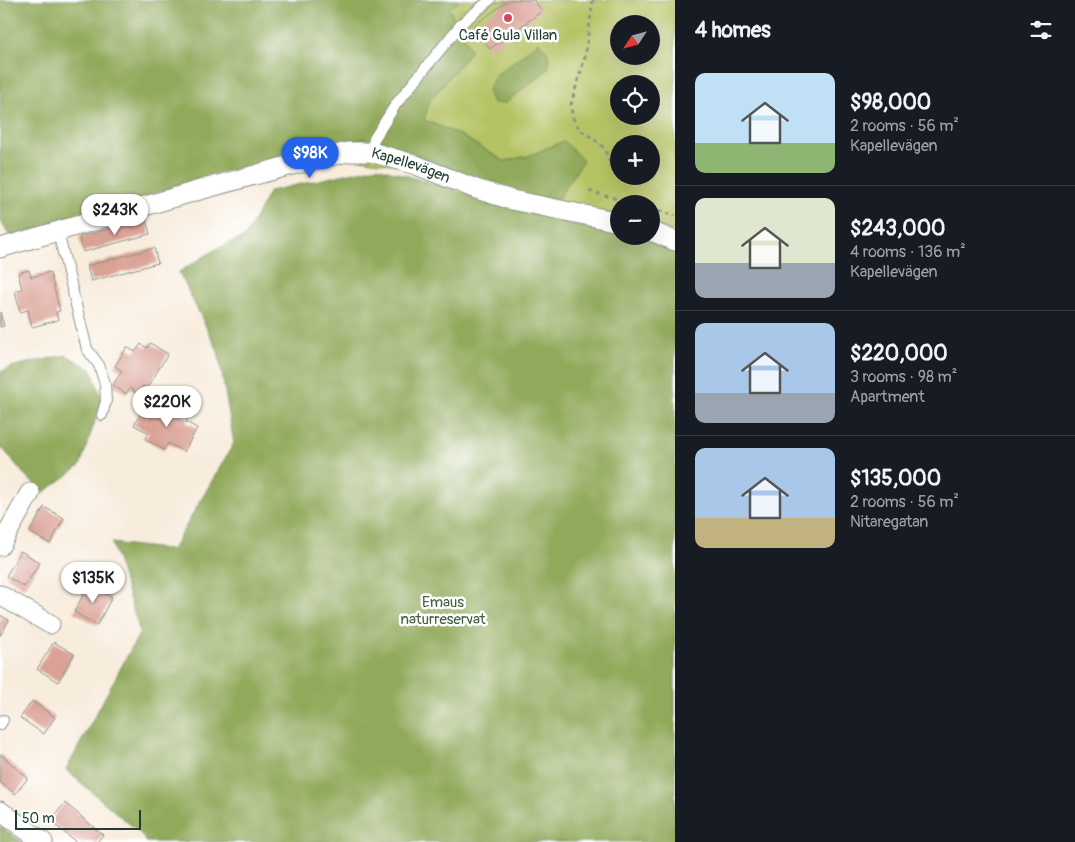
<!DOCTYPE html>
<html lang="en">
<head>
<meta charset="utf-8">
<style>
	body { margin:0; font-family:Pangolin,sans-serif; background:#20242c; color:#f1f3f6; height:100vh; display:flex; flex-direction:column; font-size:19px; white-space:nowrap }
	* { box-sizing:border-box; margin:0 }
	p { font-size:16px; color:#9ea1a6 }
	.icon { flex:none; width:28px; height:28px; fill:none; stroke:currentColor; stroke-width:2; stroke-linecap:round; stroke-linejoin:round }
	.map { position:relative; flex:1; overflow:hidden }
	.drawer { display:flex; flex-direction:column; background:#171b24; width:400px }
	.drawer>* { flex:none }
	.needle { width:32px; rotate:234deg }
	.fabs { position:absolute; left:610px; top:15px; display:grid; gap:10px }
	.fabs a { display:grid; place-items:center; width:50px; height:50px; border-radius:50%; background:#171b24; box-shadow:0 5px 20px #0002; font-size:25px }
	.scale { position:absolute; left:15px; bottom:12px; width:126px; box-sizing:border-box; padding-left:5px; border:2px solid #1f3d34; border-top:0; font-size:14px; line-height:18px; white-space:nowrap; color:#1f3d34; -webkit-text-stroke:4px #fff; paint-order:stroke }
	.price { position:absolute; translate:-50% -42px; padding:0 11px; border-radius:18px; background:#fff; color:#222; font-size:16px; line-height:32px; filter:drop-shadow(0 1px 2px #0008) }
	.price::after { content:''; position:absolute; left:50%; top:30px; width:15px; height:11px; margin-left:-8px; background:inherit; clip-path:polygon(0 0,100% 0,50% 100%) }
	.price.on { background:#2563eb; color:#fff }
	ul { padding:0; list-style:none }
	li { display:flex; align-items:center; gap:15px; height:125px; padding:0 20px }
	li+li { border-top:1px solid #363941 }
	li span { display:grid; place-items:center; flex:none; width:140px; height:100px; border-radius:10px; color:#555 }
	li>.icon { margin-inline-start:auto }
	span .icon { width:60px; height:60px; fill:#fffc; stroke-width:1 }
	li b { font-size:21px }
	h2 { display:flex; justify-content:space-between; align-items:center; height:60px; padding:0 20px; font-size:21px }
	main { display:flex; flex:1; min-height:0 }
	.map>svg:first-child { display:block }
	.green { fill:#b6c365; stroke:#6a804c; fill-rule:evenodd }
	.forest { fill:#90a95a; stroke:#587347 }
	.building { fill:#daa195 }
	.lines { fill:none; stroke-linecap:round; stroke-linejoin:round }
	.lane-casing { stroke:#8c9488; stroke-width:12 }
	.street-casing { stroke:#8c9488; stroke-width:21 }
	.path { stroke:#8c9488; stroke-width:3; stroke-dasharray:4 4; stroke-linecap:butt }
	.lane { stroke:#fff; stroke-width:10 }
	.street { stroke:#fff; stroke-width:19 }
	.poi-dot { fill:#d1495b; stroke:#fff; stroke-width:2 }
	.labels { text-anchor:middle; stroke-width:5; stroke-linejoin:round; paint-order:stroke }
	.poi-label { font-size:15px; fill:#1f3d34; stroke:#fff }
	.street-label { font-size:15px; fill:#1f3d34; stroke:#fff }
	.park-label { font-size:15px; fill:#455e40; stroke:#fff }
</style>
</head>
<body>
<main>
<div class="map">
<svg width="675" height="842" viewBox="0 0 675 842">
	<rect width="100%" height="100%" fill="#fff"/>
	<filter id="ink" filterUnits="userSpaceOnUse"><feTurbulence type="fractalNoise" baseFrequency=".02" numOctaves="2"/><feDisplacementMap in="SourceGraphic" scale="10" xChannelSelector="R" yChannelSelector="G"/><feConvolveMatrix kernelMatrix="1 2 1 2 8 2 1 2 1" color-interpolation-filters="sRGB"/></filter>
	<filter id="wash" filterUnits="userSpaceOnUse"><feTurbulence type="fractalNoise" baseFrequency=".0096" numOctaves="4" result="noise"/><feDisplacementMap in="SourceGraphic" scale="20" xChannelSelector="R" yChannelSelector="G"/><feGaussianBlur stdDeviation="1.12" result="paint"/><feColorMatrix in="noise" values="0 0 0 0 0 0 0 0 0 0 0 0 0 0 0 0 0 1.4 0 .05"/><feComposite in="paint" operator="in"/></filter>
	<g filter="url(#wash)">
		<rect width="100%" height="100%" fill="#f8ecdc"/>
		<path class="green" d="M340 0H675V232L651 224V204H619V215L593 210 449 173 322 153ZM619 24H651V56H619ZM619 84H651V116H619ZM619 144H651V176H619Z"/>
		<g class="forest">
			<polygon points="0,0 461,0 449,8 471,51 430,100 424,120 460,135 504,161 528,156 564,141 583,161 557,200 503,193 365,138 202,177 151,195 10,237 0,220"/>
			<path d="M539 42C547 49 551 57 548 69L505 103H493L488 90 496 75Z"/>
			<polygon points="377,167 563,222 604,228 619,232 619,236 637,236 651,240 675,252 675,842 146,842 140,833 66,770 140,632 112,543 172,550 234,443 218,351 179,272 218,248 245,237 270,191"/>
			<polygon points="66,355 92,370 102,400 80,466 43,493 24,474 4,450 0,448 0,372 14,366"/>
			<polygon points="0,826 22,842 0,842"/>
		</g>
		<g id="blocks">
			<g class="building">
				<polygon points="509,0 534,0 542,11 490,49 473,26"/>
				<polygon points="146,219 150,234 83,252 79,237"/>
				<polygon points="154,248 158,263 91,281 87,266"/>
				<polygon points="29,270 31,277 50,272 60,311 56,312 58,320 32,327 28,310 20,312 15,291 22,289 18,273"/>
				<polygon points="0,312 4,326 0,327"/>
				<polygon points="150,343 168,354 147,388 143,386 138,394 130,388 126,394 113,385 122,371 115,366 127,347 135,352 141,344 147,348"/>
				<polygon points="163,404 188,418 186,422 197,428 184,452 168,443 164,450 145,439 149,433 134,425 140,414 146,418 153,405 161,409"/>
				<polygon points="44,507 64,518 50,544 30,532"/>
				<polygon points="21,551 40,563 24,587 6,576"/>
				<polygon points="89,584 112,597 97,625 74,612"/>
				<polygon points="0,615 9,620 0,636"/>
				<polygon points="54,642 74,654 58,682 37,669"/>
				<polygon points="32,701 55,717 44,734 20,718"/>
				<polygon points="0,754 28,778 15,794 0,782"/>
				<polygon points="65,803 103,835 97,842 76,842 50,821"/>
			</g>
		</g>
	</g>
	<g filter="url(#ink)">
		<use href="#blocks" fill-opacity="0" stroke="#8c9488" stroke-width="1"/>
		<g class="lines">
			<g class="lane-casing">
				<g id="lane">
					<polyline points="371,152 374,139 396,104 462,23 490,0"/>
					<polyline points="58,232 87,349 99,365 105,384 106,401 102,415"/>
					<polyline points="0,725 3,720"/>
				</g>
			</g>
			<g class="street-casing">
				<g id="street">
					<polyline points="651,231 675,241"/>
					<path id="s1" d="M0 248 200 190 284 167 348 152H371L416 165 476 189 512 200 619 222"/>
					<polyline points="0,546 30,493"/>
					<polyline points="0,595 50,624"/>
					<polyline points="0,811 43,842"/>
				</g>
			</g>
			<g class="path">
				<polyline points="593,0 585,57 571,104 572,115 575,123 582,131 595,140 604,148 612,168"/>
				<polyline points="589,191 635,204"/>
				<polyline points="651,208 675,216"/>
			</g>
			<use href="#lane" class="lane"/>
			<use href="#street" class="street"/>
		</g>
	</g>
	<circle class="poi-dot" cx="508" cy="18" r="5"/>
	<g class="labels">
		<g class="poi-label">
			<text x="508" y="40">Café Gula Villan</text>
		</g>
		<g class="street-label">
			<text dy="5" stroke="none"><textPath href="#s1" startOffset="426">Kapellevägen</textPath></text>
		</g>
		<g class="park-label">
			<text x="443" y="607">Emaus<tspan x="443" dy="17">naturreservat</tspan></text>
		</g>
	</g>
</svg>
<div class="fabs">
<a><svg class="needle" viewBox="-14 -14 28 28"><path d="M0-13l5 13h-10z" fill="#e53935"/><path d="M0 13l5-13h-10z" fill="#9ea1a6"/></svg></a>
<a><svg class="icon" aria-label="locate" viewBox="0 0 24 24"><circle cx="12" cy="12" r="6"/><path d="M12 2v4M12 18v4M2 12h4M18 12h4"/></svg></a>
<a>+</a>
<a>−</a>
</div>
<div class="scale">50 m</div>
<b class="price on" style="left:310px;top:179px">$98K</b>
<b class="price" style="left:115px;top:236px">$243K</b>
<b class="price" style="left:167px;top:428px">$220K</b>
<b class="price" style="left:93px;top:604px">$135K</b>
</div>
<section class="drawer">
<h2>4 homes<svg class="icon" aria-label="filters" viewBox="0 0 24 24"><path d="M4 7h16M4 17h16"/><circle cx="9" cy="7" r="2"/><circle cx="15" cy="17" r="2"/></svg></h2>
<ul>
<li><span style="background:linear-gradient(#bfe0f5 70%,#8fb573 0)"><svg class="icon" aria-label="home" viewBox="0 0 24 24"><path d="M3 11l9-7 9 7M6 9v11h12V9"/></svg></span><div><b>$98,000</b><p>2 rooms · 56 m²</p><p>Kapellevägen</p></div></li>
<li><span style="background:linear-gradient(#dfe7d0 65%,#9aa5b1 0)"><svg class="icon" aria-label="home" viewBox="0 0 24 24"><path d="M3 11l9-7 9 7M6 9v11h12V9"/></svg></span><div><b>$243,000</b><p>4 rooms · 136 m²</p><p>Kapellevägen</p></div></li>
<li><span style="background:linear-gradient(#a9c7e8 70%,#9aa5b1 0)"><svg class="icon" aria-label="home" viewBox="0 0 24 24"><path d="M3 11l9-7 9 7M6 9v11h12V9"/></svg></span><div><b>$220,000</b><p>3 rooms · 98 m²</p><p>Apartment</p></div></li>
<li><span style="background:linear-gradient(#a9c7e8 70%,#c2b280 0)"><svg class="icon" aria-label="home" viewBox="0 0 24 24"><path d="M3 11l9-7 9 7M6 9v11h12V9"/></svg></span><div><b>$135,000</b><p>2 rooms · 56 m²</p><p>Nitaregatan</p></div></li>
</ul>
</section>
</main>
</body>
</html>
